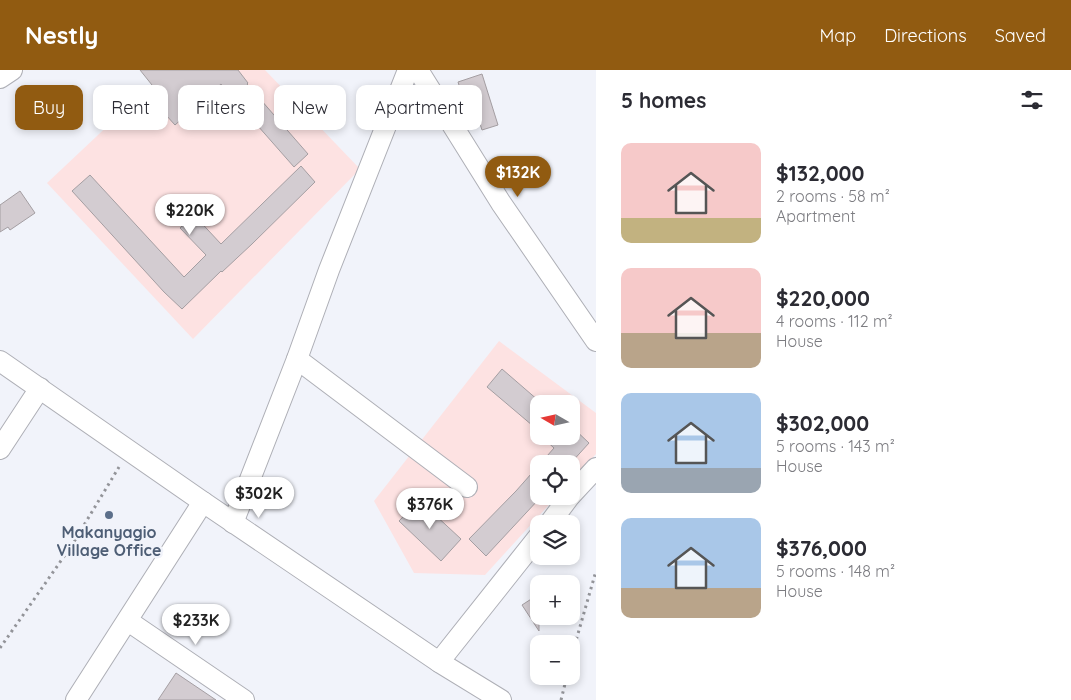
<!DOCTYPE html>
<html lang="en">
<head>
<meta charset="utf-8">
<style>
	body { margin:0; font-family:Quicksand,sans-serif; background:#f2f2f3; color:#2b2b33; height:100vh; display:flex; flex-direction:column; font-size:19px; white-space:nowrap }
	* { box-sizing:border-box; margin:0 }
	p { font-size:16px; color:#7c7c81 }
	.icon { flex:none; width:28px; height:28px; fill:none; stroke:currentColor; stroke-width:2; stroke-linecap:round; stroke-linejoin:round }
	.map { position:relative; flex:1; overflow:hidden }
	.drawer { display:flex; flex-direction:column; background:#fff; width:475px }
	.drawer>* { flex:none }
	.guide { position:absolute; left:15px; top:15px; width:475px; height:45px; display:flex; gap:10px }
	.needle { width:32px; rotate:279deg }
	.controls { position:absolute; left:530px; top:325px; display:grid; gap:10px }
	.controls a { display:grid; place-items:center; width:50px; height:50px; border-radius:10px; background:#fff; box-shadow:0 2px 8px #0003; font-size:25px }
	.price { position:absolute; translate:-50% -42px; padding:0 11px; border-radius:18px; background:#fff; color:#222; font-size:16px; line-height:32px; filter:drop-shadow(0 1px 2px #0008) }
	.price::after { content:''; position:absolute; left:50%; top:30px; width:15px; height:11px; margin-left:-8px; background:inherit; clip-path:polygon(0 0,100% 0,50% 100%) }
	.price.on { background:#915b11; color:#fff }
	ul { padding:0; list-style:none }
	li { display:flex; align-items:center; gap:15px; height:125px; padding:0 25px }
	li span { display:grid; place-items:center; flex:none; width:140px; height:100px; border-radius:10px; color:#555 }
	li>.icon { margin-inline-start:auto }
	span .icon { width:60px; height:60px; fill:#fffc; stroke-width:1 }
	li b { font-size:21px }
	h2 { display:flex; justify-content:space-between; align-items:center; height:60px; padding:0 25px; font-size:21px }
	.pill { padding:0 18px; border-radius:10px; background:#fff; box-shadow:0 2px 8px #0003; font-size:18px; line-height:45px }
	.pill.on { background:#915b11; color:#fff }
	header { display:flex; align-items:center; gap:30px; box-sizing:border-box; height:70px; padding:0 25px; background:#915b11; color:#fff }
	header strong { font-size:24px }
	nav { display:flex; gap:28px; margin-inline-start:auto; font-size:18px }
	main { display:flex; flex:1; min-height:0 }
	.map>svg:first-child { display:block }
	.education { fill:#fde2e2; fill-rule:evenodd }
	.building { fill:#d3ccd1; stroke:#a49ea2 }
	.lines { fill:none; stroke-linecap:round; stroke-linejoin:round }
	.minor-casing { stroke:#aeafb6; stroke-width:22 }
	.path { stroke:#939499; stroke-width:3; stroke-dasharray:2.5 4; stroke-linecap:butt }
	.minor { stroke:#fff; stroke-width:20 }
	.service-dot { fill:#5c6f8a; stroke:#f1f3fa; stroke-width:2 }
	.labels { text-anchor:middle; stroke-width:5; stroke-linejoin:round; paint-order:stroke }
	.service-label { font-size:16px; font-weight:bold; fill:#4e5e75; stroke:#f1f3fa }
</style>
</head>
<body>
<header>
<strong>Nestly</strong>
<nav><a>Map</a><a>Directions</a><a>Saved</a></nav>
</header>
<main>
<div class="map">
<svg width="596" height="630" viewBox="0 0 596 630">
	<rect width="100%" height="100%" fill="#f1f3fa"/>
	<g class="education">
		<polygon points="167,0 265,0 360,99 193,269 47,113"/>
		<path d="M499 271 596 343V384L571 411V394H539V426H557L485 505 414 503 374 431ZM539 334H571V366H539Z"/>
	</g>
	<g class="building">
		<polygon points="140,0 238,0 248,13 247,14 308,84 294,97 221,14 175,55 157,35 164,30"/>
		<polygon points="482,4 498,55 482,60 472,29 464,31 458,12"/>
		<polygon points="301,96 315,112 252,174 222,202 221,201 182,239 164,222 72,121 90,105 184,207 206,185 180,158 194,145 221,174"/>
		<polygon points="20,121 35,143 10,160 8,157 0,162 0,135"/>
		<polygon points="502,299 539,331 539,361 487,317"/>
		<polygon points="571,356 589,373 570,394 540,394 554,378 541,366 571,366"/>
		<polygon points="539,395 539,429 486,486 469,469 516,421"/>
		<polygon points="419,430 461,469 441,491 399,451"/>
		<polygon points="539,524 539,561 522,535"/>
		<polygon points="176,603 216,630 158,630"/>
	</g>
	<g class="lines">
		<g class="minor-casing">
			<g id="minor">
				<polyline points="418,0 501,133 596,271"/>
				<polyline points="0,8 12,0"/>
				<polyline points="297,289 467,417"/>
				<polyline points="0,291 203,432 439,592 501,630"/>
				<polyline points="0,379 40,318"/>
				<polyline points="571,425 596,398"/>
				<polyline points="233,453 297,289 329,200 408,0"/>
				<polyline points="549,454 570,426"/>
				<polyline points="128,551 244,630"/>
				<polyline points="439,592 539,466"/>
				<polyline points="76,630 203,432"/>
			</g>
		</g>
		<g class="path">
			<polyline points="0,578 72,475 119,397"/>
			<polyline points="571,588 596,501"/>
			<polyline points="561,630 567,606"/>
		</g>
		<use href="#minor" class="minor"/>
	</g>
	<circle class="service-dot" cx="109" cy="445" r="5"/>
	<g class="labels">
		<g class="service-label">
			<text x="109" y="468">Makanyagio<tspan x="109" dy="18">Village Office</tspan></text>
		</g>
	</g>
</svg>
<div class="controls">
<a><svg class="needle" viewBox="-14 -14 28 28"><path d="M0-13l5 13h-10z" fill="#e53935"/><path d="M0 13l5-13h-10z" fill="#7c7c81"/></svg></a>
<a><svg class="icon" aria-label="locate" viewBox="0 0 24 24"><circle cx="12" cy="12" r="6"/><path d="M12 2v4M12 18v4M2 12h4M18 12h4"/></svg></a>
<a><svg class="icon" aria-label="layers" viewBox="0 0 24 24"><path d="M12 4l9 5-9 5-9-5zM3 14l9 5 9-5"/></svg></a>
<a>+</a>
<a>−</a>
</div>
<b class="price on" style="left:518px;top:128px">$132K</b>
<b class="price" style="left:190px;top:166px">$220K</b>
<b class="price" style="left:259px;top:449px">$302K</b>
<b class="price" style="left:430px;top:460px">$376K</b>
<b class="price" style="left:196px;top:576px">$233K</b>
<div class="guide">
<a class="pill on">Buy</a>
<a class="pill">Rent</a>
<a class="pill">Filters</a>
<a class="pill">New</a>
<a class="pill">Apartment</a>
</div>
</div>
<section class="drawer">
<h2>5 homes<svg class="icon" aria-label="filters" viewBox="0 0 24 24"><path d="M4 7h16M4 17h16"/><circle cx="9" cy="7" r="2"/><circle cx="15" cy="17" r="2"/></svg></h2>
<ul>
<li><span style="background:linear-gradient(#f6c9c9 75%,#c2b280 0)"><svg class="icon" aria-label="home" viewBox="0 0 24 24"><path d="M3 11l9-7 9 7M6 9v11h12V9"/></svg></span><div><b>$132,000</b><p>2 rooms · 58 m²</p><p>Apartment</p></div></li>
<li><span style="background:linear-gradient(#f6c9c9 65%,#b9a48a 0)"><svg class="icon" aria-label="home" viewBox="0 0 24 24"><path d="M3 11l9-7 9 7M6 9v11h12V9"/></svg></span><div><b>$220,000</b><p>4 rooms · 112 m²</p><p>House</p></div></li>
<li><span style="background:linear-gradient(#a9c7e8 75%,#9aa5b1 0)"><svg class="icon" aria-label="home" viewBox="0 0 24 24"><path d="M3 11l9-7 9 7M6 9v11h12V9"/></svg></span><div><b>$302,000</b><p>5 rooms · 143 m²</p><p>House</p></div></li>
<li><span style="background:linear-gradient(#a9c7e8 70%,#b9a48a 0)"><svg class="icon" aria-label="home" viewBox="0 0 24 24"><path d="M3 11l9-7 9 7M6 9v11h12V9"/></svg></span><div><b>$376,000</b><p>5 rooms · 148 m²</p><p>House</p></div></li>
</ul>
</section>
</main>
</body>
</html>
